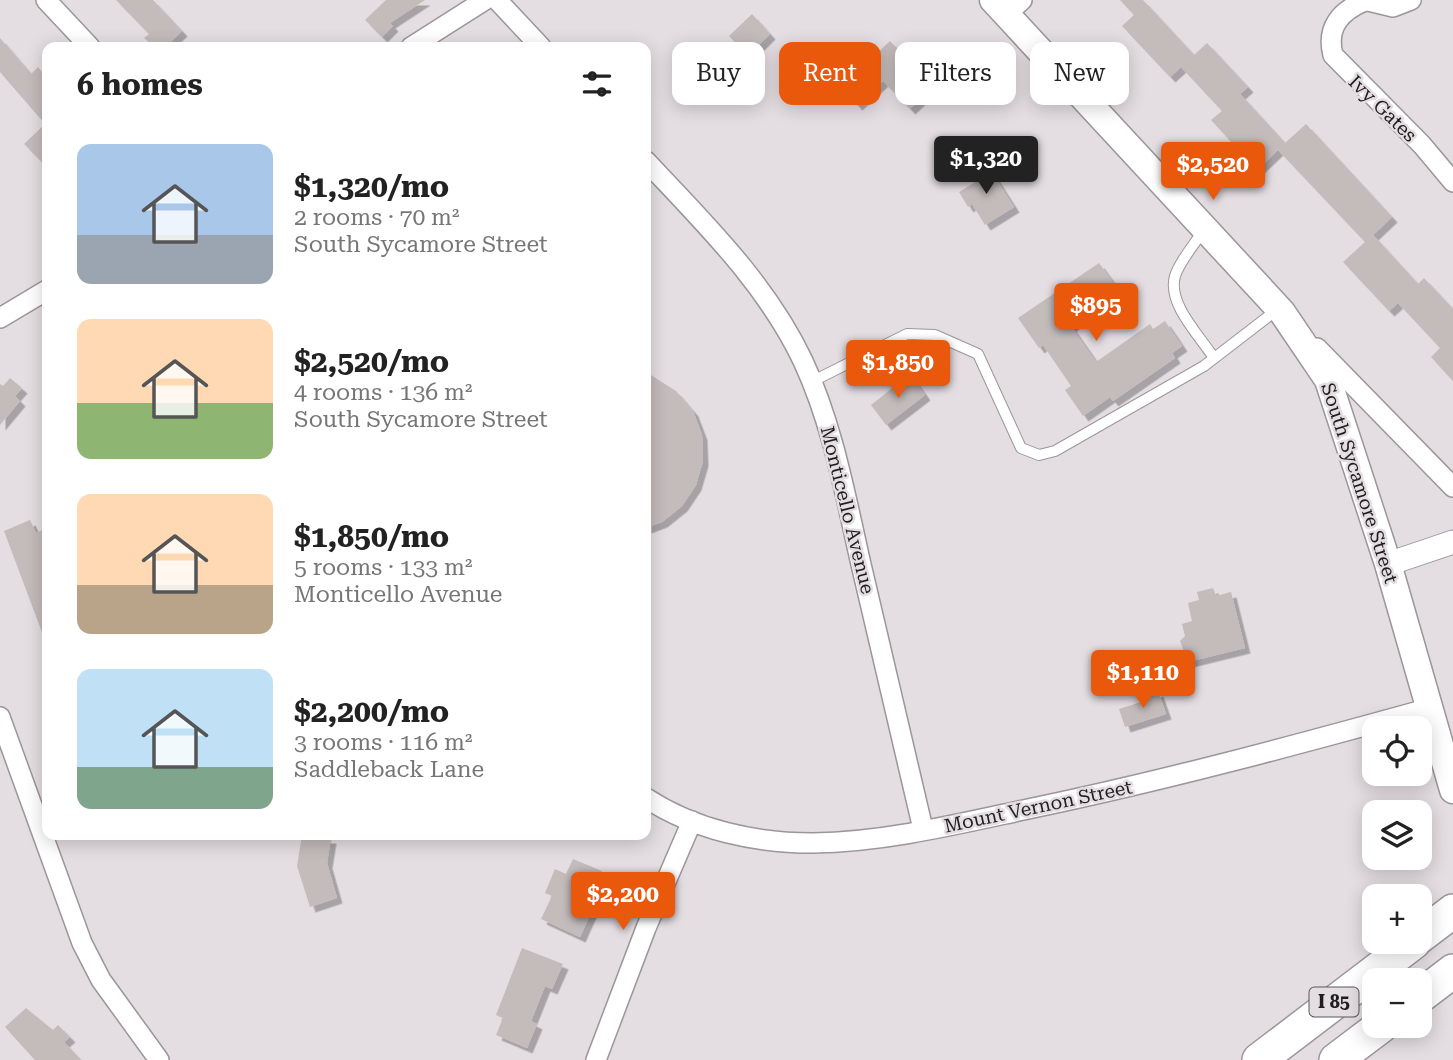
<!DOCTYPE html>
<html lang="en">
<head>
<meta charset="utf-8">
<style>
	body { margin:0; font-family:"Roboto Serif",serif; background:#f6f6f6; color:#222; height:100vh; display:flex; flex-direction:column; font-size:26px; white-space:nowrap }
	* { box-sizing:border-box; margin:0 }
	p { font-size:23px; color:#767676 }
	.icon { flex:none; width:38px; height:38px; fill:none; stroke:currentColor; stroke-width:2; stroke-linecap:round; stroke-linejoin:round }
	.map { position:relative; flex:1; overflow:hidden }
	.sheet { position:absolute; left:42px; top:42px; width:609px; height:798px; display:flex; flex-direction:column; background:#fff; border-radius:14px; box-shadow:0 4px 18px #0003 }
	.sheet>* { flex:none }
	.guide { position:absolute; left:672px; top:42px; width:665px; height:63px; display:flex; gap:14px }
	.fabs { position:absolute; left:1362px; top:716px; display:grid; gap:14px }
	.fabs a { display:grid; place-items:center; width:70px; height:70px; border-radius:14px; background:#fff; box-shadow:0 4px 18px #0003; font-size:35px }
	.price { position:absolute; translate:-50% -60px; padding:0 16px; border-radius:7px; background:#ea580c; color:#fff; font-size:23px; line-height:46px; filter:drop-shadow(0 2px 4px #0008) }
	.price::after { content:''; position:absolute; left:50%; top:42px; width:21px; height:16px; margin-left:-10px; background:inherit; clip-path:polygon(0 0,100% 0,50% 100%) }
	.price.on { background:#222; color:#fff }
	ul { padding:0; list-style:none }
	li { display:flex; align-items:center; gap:21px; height:175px; padding:0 35px }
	li span { display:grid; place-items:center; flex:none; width:196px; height:140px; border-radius:14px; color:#555 }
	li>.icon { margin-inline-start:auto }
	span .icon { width:84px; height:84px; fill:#fffc; stroke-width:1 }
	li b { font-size:30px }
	h2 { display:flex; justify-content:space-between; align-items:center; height:84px; padding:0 35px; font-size:30px }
	.pill { padding:0 24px; border-radius:14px; background:#fff; box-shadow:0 4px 18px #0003; font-size:24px; line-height:63px }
	.pill.on { background:#ea580c; color:#fff }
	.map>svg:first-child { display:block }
	.building { fill:#c4bbbb; filter:url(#shadow) }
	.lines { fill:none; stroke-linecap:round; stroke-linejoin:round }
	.service-casing { stroke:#9c9599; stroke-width:12 }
	.minor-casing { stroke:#9c9599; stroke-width:22 }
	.tertiary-casing { stroke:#9c9599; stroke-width:25 }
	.secondary-casing { stroke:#9c9599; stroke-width:29 }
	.motorway-casing { stroke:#9c9599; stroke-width:36 }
	.service { stroke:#fff; stroke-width:10 }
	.minor { stroke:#fff; stroke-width:19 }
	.tertiary { stroke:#fff; stroke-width:23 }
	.secondary { stroke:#fff; stroke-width:26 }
	.motorway { stroke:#fff; stroke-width:33 }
	.labels { text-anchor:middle; stroke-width:5; stroke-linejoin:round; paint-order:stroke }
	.shield { fill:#e4dde1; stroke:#5b5758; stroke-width:2 }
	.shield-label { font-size:18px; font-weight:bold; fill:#201d1e }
	.street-label { font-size:19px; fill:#201d1e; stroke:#e4dde1 }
</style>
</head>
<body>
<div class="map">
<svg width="1453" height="1060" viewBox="0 0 1453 1060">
	<defs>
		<filter id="shadow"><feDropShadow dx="5.5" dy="5.5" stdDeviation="0" flood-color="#0004"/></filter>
	</defs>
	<rect width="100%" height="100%" fill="#e4dde1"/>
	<g class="building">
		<polygon points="116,0 153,0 182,31 165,47 154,47 144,38 149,34"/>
		<polygon points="386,0 425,0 390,23 393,26 382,37 365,20"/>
		<polygon points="1120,0 1143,0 1194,55 1207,43 1248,87 1240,94 1285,143 1306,124 1392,217 1373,235 1418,284 1424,278 1453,309 1453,381 1431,357 1440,348 1398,303 1389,311 1343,262 1365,242 1278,150 1257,170 1211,120 1222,111 1181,67 1170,77 1122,26 1134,15"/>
		<polygon points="752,14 770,34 755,49 749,43 742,50 729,36"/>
		<polygon points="0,38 31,74 38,67 47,78 47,167 24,144 45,124 0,72"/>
		<polygon points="890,41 933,87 910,109 883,81 857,105 847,94 879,63 873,57"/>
		<polygon points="985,167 989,173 991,171 1014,207 985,225 972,204 968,207 959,192 974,183 969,176"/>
		<polygon points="1099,263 1122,295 1107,305 1105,302 1071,326 1096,362 1150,324 1153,329 1165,321 1182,346 1172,353 1175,358 1113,401 1110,397 1083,416 1065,390 1071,386 1043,345 1039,348 1018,318"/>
		<polygon points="646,372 676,391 693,411 702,435 703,461 696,485 682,506 662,522 646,528"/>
		<polygon points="910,374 925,395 886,425 871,405"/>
		<polygon points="10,378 22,388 15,396 20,401 0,425 0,384 3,386"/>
		<polygon points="30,520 36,533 47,528 46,643 4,531"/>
		<polygon points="1213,588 1216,596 1231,592 1245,648 1188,662 1180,641 1185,636 1182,624 1192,621 1188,603 1199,600 1197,592"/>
		<polygon points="1158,691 1166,714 1125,727 1119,709 1141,702 1140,697"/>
		<polygon points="302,835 326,835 325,838 331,838 327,863 337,898 310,907 297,866"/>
		<polygon points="573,859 602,871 589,901 595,904 580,937 541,919 552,896 545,893 555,869 566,874"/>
		<polygon points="522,948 563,964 552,989 545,986 531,1021 537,1024 527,1048 496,1035 503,1018 496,1015"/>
		<polygon points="26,1008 53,1030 58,1025 70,1037 64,1042 81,1060 35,1060 5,1027"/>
	</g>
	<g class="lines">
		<g class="service-casing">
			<g id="service">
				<path d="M1204 229C1196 243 1180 260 1175 276 1167 304 1200 336 1214 358"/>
				<polyline points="811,382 907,334 935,335 978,354 1021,448 1039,455 1055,451 1204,366 1278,309"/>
			</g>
		</g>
		<g class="minor-casing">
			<g id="minor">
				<polyline points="46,0 90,47"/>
				<polyline points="497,0 541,47"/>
				<polyline points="1364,0 1393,7 1411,0"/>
				<path d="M1365 1C1340 11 1326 28 1333 55L1422 145 1453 182"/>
				<polyline points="1007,14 1022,0"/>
				<polyline points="411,47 485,0"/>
				<path d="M646 161C704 223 766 283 803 361 832 423 845 493 860 560 881 650 902 740 923 829"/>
				<polyline points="0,318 47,290"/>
				<polyline points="1317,348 1453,487"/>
				<polyline points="0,717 82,943 101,980 159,1060"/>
				<path d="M646 798C695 830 755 843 813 843 885 842 958 824 1028 809 1163 781 1296 745 1430 708"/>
				<polyline points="596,1060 646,928 692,821"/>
			</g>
		</g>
		<g class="tertiary-casing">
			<polyline id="tertiary" points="1388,564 1453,542"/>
		</g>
		<g class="secondary-casing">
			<polyline id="secondary" points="993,0 1282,312 1328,380 1388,564 1453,790"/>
		</g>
		<g class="motorway-casing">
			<g id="motorway">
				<polyline points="1419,937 1453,911"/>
				<polyline points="1419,997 1453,971"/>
				<polyline points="1259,1060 1414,942"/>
				<polyline points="1336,1060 1381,1026"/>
			</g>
		</g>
		<use href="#service" class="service"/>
		<use href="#minor" class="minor"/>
		<use href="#tertiary" class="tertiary"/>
		<use href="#secondary" class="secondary"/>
		<use href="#motorway" class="motorway"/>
	</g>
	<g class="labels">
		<rect class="shield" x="1309.5" y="987.5" width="49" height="29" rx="5"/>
		<g class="shield-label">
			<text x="1334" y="1008">I 85</text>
		</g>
		<g class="street-label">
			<text transform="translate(1383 108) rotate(44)" y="7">Ivy Gates</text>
			<text transform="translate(1360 483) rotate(72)" y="7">South Sycamore Street</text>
			<text transform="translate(848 510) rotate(76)" y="7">Monticello Avenue</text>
			<text transform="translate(1038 806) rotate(-12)" y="7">Mount Vernon Street</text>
		</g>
	</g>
</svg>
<div class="fabs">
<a><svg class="icon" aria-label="locate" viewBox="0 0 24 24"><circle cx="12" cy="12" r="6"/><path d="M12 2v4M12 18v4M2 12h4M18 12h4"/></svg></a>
<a><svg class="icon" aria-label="layers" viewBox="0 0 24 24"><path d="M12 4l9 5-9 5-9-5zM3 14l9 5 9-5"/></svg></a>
<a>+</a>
<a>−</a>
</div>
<b class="price on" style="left:986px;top:196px">$1,320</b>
<b class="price" style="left:1213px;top:202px">$2,520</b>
<b class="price" style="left:1096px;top:343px">$895</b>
<b class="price" style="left:898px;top:400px">$1,850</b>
<b class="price" style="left:1143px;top:710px">$1,110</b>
<b class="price" style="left:623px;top:932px">$2,200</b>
<div class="guide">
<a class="pill">Buy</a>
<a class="pill on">Rent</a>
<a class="pill">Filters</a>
<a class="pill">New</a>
</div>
<section class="sheet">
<h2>6 homes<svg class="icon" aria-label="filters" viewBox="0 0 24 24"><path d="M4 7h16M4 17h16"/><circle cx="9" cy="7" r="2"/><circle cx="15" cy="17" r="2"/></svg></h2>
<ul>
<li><span style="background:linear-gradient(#a9c7e8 65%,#9aa5b1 0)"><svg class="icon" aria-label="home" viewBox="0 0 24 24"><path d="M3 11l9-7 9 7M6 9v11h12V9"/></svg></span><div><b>$1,320/mo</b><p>2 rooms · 70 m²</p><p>South Sycamore Street</p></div></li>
<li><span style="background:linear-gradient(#ffd9b3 60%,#8fb573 0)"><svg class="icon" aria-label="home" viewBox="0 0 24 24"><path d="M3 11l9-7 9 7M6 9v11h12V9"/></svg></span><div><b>$2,520/mo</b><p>4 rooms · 136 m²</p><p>South Sycamore Street</p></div></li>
<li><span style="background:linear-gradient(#ffd9b3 65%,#b9a48a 0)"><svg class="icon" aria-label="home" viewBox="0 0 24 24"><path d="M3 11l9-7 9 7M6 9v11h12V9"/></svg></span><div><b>$1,850/mo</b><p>5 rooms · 133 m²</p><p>Monticello Avenue</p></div></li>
<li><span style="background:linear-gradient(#bfe0f5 70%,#7fa58c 0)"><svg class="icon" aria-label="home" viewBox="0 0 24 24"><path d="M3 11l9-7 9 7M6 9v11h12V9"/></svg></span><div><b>$2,200/mo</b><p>3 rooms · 116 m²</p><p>Saddleback Lane</p></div></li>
</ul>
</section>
</div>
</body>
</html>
